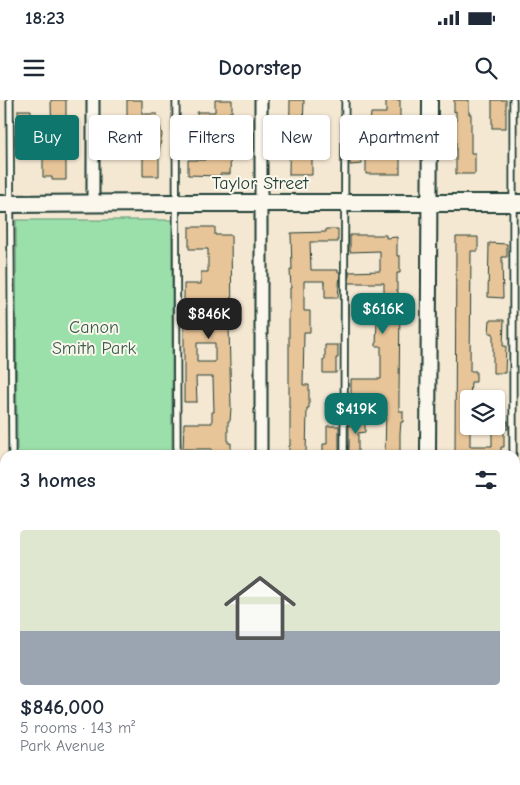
<!DOCTYPE html>
<html lang="en">
<head>
<meta charset="utf-8">
<style>
	body { margin:0; font-family:"Comic Neue",sans-serif; background:#f6f6f7; color:#1f2937; height:100vh; display:flex; flex-direction:column; font-size:19px; white-space:nowrap }
	* { box-sizing:border-box; margin:0 }
	p { font-size:16px; color:#747a83 }
	.icon { flex:none; width:28px; height:28px; fill:none; stroke:currentColor; stroke-width:2; stroke-linecap:round; stroke-linejoin:round }
	.map { position:relative; flex:1; overflow:hidden }
	.drawer { position:absolute; left:0px; top:350px; width:520px; height:335px; display:flex; flex-direction:column; background:#fff; border-radius:15px 15px 0 0; box-shadow:0 1px 4px #0004 }
	.drawer>* { flex:none }
	.hud { position:absolute; left:15px; top:15px; width:490px; height:45px; display:flex; gap:10px }
	.fabs { position:absolute; left:460px; top:290px; display:grid; gap:10px }
	.fabs a { display:grid; place-items:center; width:45px; height:45px; border-radius:5px; background:#fff; box-shadow:0 1px 4px #0004; font-size:25px }
	.price { position:absolute; translate:-50% -42px; padding:0 11px; border-radius:10px; background:#0f766e; color:#fff; font-size:16px; line-height:32px; filter:drop-shadow(0 1px 2px #0008) }
	.price::after { content:''; position:absolute; left:50%; top:30px; width:15px; height:11px; margin-left:-8px; background:inherit; clip-path:polygon(0 0,100% 0,50% 100%) }
	.price.selected { background:#222; color:#fff }
	ul { padding:0; list-style:none }
	li { display:grid; align-content:center; gap:10px; height:265px; padding:0 20px }
	li span { display:grid; place-items:center; height:155px; border-radius:5px; color:#555 }
	li>.icon { margin-inline-start:auto }
	span .icon { width:90px; height:90px; fill:#fffc; stroke-width:1 }
	li b { font-size:21px }
	h2 { display:flex; justify-content:space-between; align-items:center; height:60px; padding:0 20px; font-size:21px }
	.pill { padding:0 18px; border-radius:5px; background:#fff; box-shadow:0 1px 4px #0004; font-size:18px; line-height:45px }
	.pill.selected { background:#0f766e; color:#fff }
	.status { display:flex; justify-content:space-between; align-items:center; height:35px; padding:0 25px; background:#fff; direction:ltr }
	.status svg { height:14px; fill:currentColor }
	header { display:flex; justify-content:space-between; align-items:center; height:65px; padding:0 20px; background:#fff; font-size:22px; font-weight:700 }
	.map>svg:first-child { display:block }
	.green { fill:#9bdfaa; stroke:#5d8e6f }
	.building { fill:#e8c599; stroke:#1f3d34; fill-rule:evenodd }
	.lines { fill:none; stroke-linecap:round; stroke-linejoin:round }
	.service-casing { stroke:#1f3d34; stroke-width:9 }
	.minor-casing { stroke:#1f3d34; stroke-width:15 }
	.tertiary-casing { stroke:#1f3d34; stroke-width:18 }
	.secondary-casing { stroke:#1f3d34; stroke-width:20 }
	.service { stroke:#fbf7ec; stroke-width:5.5 }
	.minor { stroke:#fbf7ec; stroke-width:11 }
	.tertiary { stroke:#fbf7ec; stroke-width:14 }
	.secondary { stroke:#fbf7ec; stroke-width:16 }
	.labels { text-anchor:middle; stroke-width:4; stroke-linejoin:round; paint-order:stroke }
	.street-label { font-size:18px; fill:#1f3d34; stroke:#fbf7ec }
	.park-label { font-size:18px; fill:#385d4c; stroke:#fbf7ec }
</style>
</head>
<body>
<div class="status"><b>18:23</b><svg viewBox="0 0 49 12"><path d="M0 12V9h3v3zM5 12V6h3v6zM10 12V3h3v9zM15 12V0h3v12zM26 1h20v11H26zM47 4h2v5h-2z"/></svg></div>
<header><svg class="icon" aria-label="menu" viewBox="0 0 24 24"><path d="M4 6h16M4 12h16M4 18h16"/></svg>Doorstep<svg class="icon" aria-label="search" viewBox="0 0 24 24"><circle cx="10" cy="10" r="6"/><path d="M15 15l6 6"/></svg></header>
<div class="map">
<svg width="520" height="685" viewBox="0 0 520 685">
	<rect width="100%" height="100%" fill="#f5e8d3"/>
	<filter id="ink" filterUnits="userSpaceOnUse"><feTurbulence type="fractalNoise" baseFrequency=".02" numOctaves="2"/><feDisplacementMap in="SourceGraphic" scale="10" xChannelSelector="R" yChannelSelector="G"/><feConvolveMatrix kernelMatrix="1 2 1 2 8 2 1 2 1" color-interpolation-filters="sRGB"/></filter>
	<g filter="url(#ink)">
		<polygon class="green" points="16,120 172,120 172,355 17,355"/>
		<g class="building">
			<polygon points="51,0 66,0 66,80 52,80 52,77 43,77 43,50 52,50"/>
			<polygon points="127,0 142,0 142,14 157,14 157,26 160,26 162,35 159,51 159,76 143,76 143,51 142,51 142,45 130,45 126,36 134,17 127,17"/>
			<polygon points="215,0 232,0 232,12 229,12 229,19 222,19 222,36 231,36 230,74 220,74 220,76 188,75 188,60 205,60 205,56 209,56 209,23 197,23 197,12 215,12"/>
			<polygon points="290,0 304,0 303,27 305,27 305,41 327,41 327,53 312,53 312,75 289,75"/>
			<polygon points="386,0 400,0 400,74 366,74 366,58 379,58 379,55 384,55 385,38 361,38 362,64 350,65 350,25 370,25 371,13 386,13"/>
			<polygon points="454,0 469,0 469,14 471,14 471,53 475,53 475,74 456,74 456,11 454,12"/>
			<rect x="492" y="0" width="14" height="28"/>
			<polygon points="18,10 31,10 31,23 29,23 29,47 16,47 16,34 18,34"/>
			<path d="M189 127H215V135H231L232 226H229L231 308 230 321H228V343H231V355H212V349H183L184 323H212V312H214L213 277H196L197 302H184V184H201V172H208V149H189ZM197 243H215V262H197Z"/>
			<polygon points="326,129 338,129 338,142 310,142 311,170 338,170 338,172 340,172 338,198 325,198 325,183 324,183 324,181 304,181 304,211 310,211 310,232 304,232 303,285 309,285 309,308 307,308 306,355 289,355 289,346 290,346 290,308 289,308 289,211 290,211 290,188 291,188 290,170 292,170 291,133 326,132"/>
			<polygon points="350,135 386,135 386,138 397,137 397,156 400,156 400,173 397,173 397,191 398,191 398,202 400,202 399,294 399,311 403,311 403,322 401,322 400,333 400,355 385,355 386,308 382,308 382,299 351,298 351,279 381,279 381,246 376,246 377,219 384,219 384,183 349,183 349,172 380,171 380,151 350,152"/>
			<polygon points="456,137 478,137 478,151 471,151 470,271 476,271 476,282 471,282 470,299 469,299 469,326 470,326 470,346 492,346 492,326 496,326 496,321 508,321 508,329 504,329 504,347 501,347 501,355 455,355"/>
			<polygon points="489,143 507,144 507,157 502,157 503,198 488,197"/>
			<polygon points="490,220 504,220 503,246 506,246 505,273 493,273 493,233 489,233"/>
			<polygon points="325,245 338,245 338,258 336,258 336,273 323,273 323,260 325,260"/>
			<polygon points="353,319 365,319 365,332 358,333 358,355 349,355 349,325 353,325"/>
			<polygon points="327,326 339,326 339,355 323,355 323,344 327,344"/>
		</g>
		<g class="lines">
			<g class="service-casing">
				<g id="service">
					<polyline points="10,0 12,355"/>
					<polyline points="176,0 177,355"/>
					<polyline points="513,0 513,355"/>
					<polyline points="344,355 345,0"/>
					<polyline points="515,458 520,496"/>
					<polyline points="12,685 12,680"/>
					<polyline points="470,685 520,680"/>
				</g>
			</g>
			<g class="minor-casing">
				<g id="minor">
					<polyline points="93,104 93,0"/>
					<polyline points="261,355 261,0"/>
					<polyline points="0,481 5,481"/>
					<polyline points="87,680 87,685"/>
				</g>
			</g>
			<g class="tertiary-casing">
				<g id="tertiary">
					<polyline points="428,355 430,0"/>
					<polyline points="454,680 454,685"/>
				</g>
			</g>
			<g class="secondary-casing">
				<polyline id="secondary" points="0,104 176,103 520,103"/>
			</g>
			<use href="#service" class="service"/>
			<use href="#minor" class="minor"/>
			<use href="#tertiary" class="tertiary"/>
			<use href="#secondary" class="secondary"/>
		</g>
	</g>
	<g class="labels">
		<g class="street-label">
			<text x="260" y="89">Taylor Street</text>
		</g>
		<g class="park-label">
			<text x="94" y="233">Canon<tspan x="94" dy="21">Smith Park</tspan></text>
		</g>
	</g>
</svg>
<div class="fabs">
<a><svg class="icon" aria-label="layers" viewBox="0 0 24 24"><path d="M12 4l9 5-9 5-9-5zM3 14l9 5 9-5"/></svg></a>
</div>
<b class="price" style="left:383px;top:235px">$616K</b>
<b class="price selected" style="left:209px;top:240px">$846K</b>
<b class="price" style="left:356px;top:335px">$419K</b>
<div class="hud">
<a class="pill selected">Buy</a>
<a class="pill">Rent</a>
<a class="pill">Filters</a>
<a class="pill">New</a>
<a class="pill">Apartment</a>
</div>
<section class="drawer">
<h2>3 homes<svg class="icon" aria-label="filters" viewBox="0 0 24 24"><path d="M4 7h16M4 17h16"/><circle cx="9" cy="7" r="2"/><circle cx="15" cy="17" r="2"/></svg></h2>
<ul>
<li><span style="background:linear-gradient(#dfe7d0 65%,#9aa5b1 0)"><svg class="icon" aria-label="home" viewBox="0 0 24 24"><path d="M3 11l9-7 9 7M6 9v11h12V9"/></svg></span><div><b>$846,000</b><p>5 rooms · 143 m²</p><p>Park Avenue</p></div></li>
</ul>
</section>
</div>
</body>
</html>
